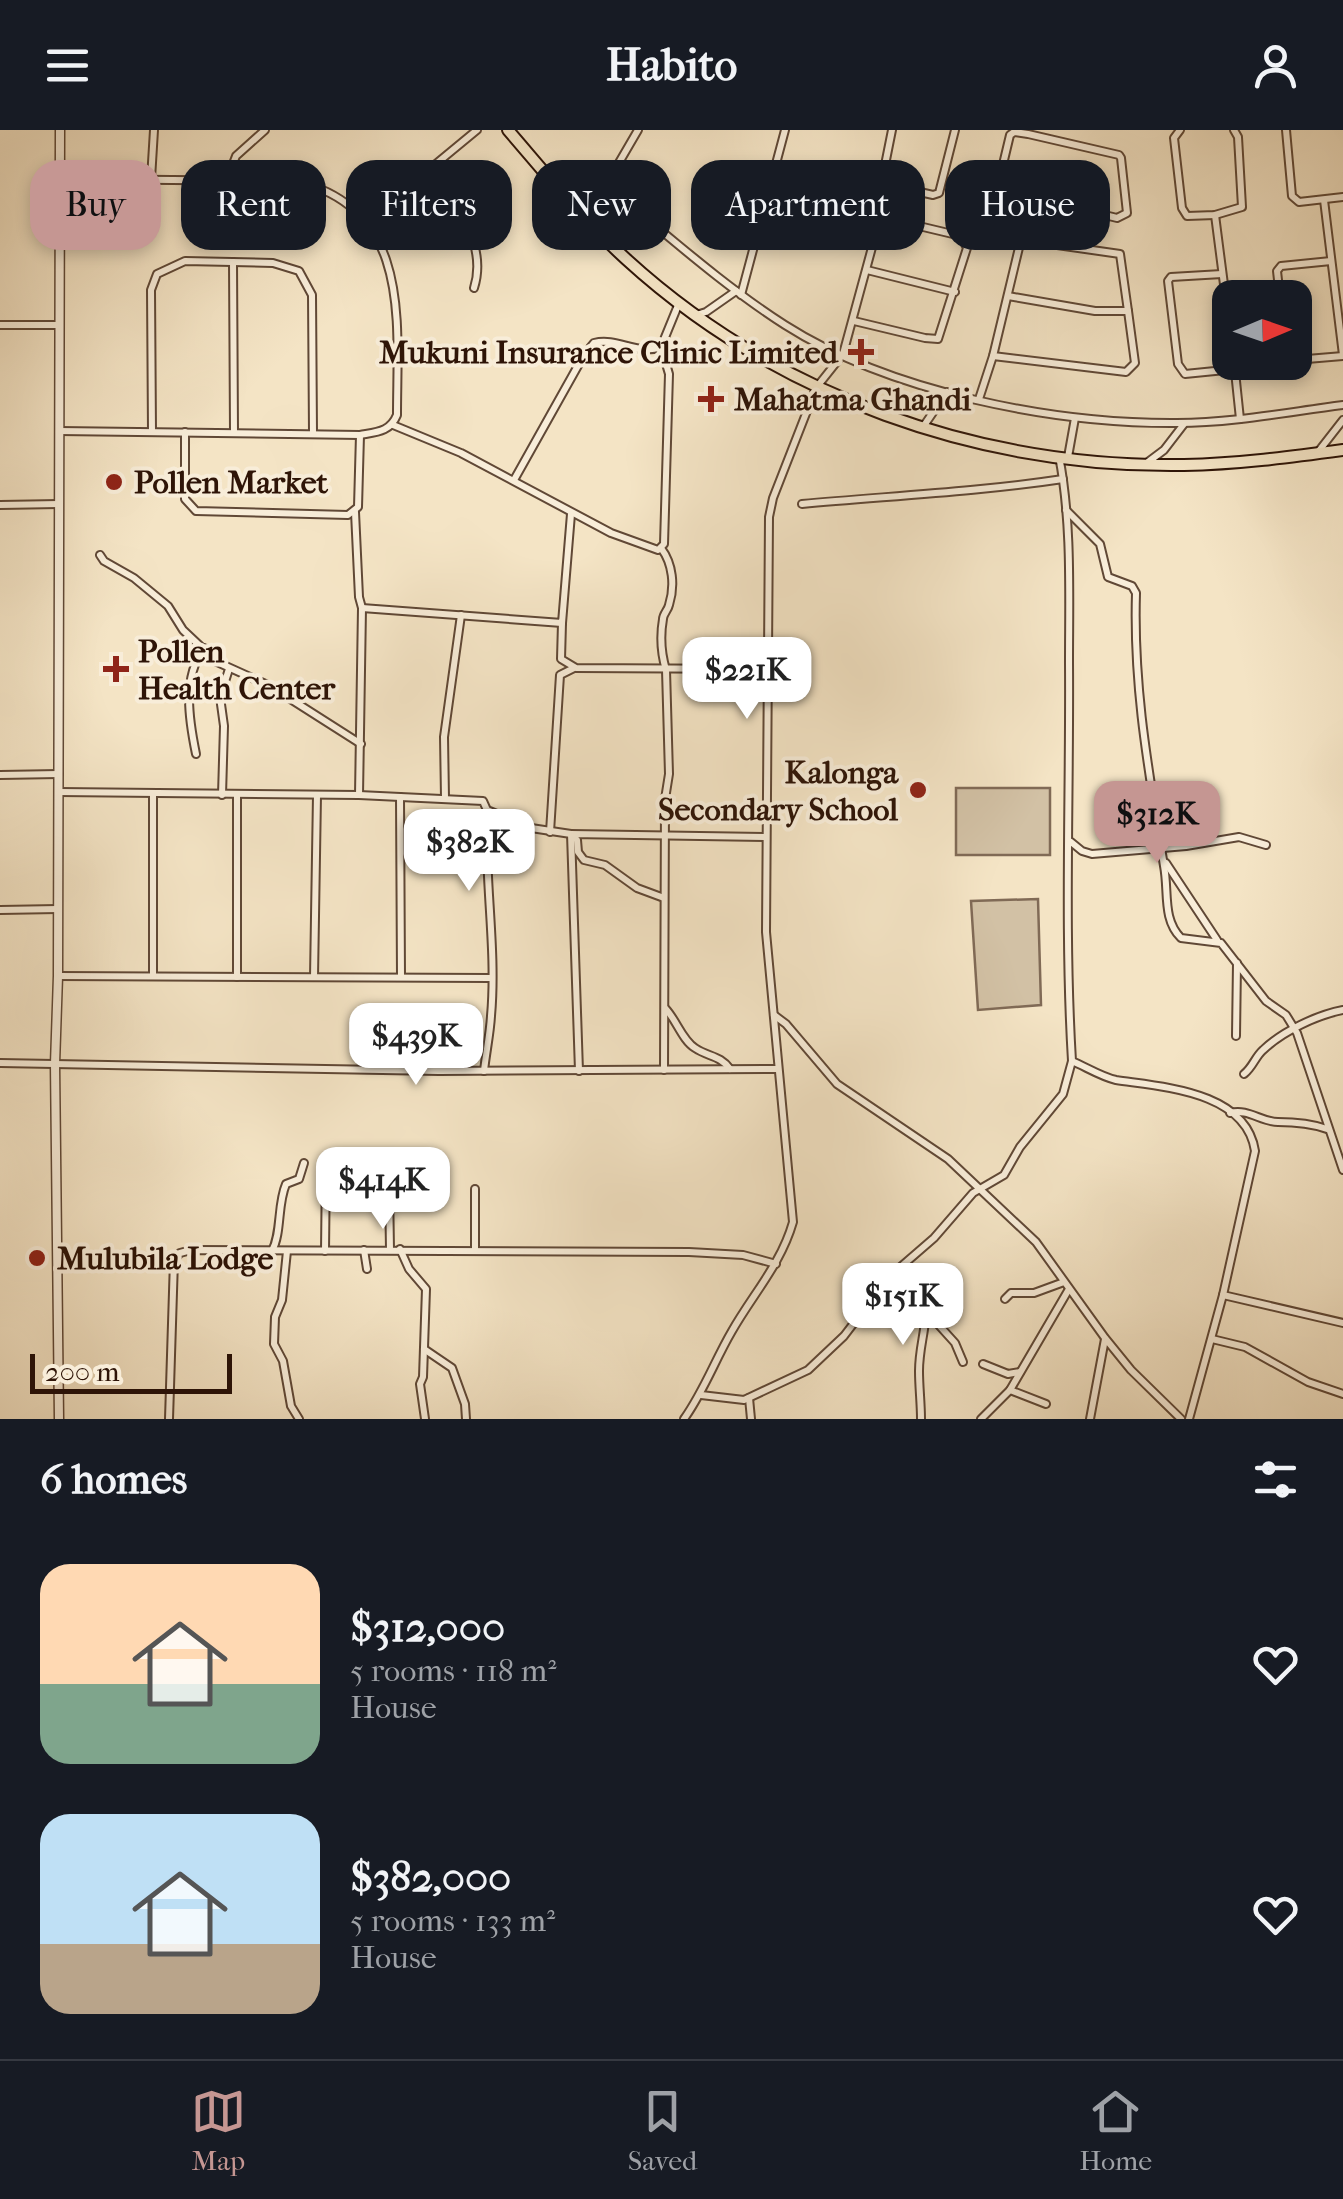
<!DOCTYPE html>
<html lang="en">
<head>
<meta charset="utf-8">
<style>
	body { margin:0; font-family:"IM FELL French Canon",serif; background:#242831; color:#f1f3f6; height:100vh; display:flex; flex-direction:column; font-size:38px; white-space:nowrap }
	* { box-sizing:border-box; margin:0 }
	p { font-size:32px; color:#9ea1a6 }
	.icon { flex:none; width:55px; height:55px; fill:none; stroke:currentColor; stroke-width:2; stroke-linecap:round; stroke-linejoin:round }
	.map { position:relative; height:1289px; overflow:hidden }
	.panel { display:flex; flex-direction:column; background:#171b24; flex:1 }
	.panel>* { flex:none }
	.hud { position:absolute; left:30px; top:30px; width:1285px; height:90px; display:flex; gap:20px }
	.needle { width:65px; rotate:88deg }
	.buttons { position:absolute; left:1212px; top:150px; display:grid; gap:20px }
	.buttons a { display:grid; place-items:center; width:100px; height:100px; border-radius:20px; background:#171b24; box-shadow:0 5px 15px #0003; font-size:50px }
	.scale { position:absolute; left:30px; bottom:25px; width:202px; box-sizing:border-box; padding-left:10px; border:5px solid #2e1407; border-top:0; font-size:28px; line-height:35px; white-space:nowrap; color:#2e1407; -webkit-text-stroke:8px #f8edd9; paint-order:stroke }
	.price { position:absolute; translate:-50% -85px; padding:0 22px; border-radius:20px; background:#fff; color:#222; font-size:32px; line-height:65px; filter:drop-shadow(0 2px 5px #0008) }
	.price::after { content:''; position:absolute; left:50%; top:60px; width:30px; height:22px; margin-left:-15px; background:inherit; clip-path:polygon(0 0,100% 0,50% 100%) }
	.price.active { background:#c59692; color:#111 }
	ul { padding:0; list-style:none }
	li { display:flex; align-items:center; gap:30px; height:250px; padding:0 40px }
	li span { display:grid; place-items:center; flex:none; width:280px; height:200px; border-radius:30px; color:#555 }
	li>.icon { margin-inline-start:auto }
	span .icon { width:120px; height:120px; fill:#fffc; stroke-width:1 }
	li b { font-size:42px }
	h2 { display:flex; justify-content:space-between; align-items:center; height:120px; padding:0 40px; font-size:42px }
	.tag { padding:0 35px; border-radius:30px; background:#171b24; box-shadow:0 5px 15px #0003; font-size:35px; line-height:90px }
	.tag.active { background:#c59692; color:#111 }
	header { display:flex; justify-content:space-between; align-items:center; height:130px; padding:0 40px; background:#171b24; font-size:45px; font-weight:700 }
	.dock { display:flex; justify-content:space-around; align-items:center; height:140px; border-top:2px solid #363941; background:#171b24; font-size:28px; color:#9ea1a6 }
	.dock a { display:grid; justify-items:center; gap:5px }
	.dock .active { color:#c59692 }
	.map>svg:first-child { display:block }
	.pitch { fill:#d2c1a5; stroke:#806a56; stroke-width:2.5 }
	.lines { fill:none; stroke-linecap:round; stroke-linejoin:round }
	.minor-casing { stroke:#604836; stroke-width:10 }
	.tertiary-casing { stroke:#604836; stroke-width:11 }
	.trunk-casing { stroke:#2e1407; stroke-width:14 }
	.minor { stroke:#f8edd9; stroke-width:6 }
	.tertiary { stroke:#f8edd9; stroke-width:8 }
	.trunk { stroke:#f4e4c5; stroke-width:10 }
	.poi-dot { fill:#8f2418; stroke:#f8edd9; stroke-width:4 }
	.labels { text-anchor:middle; stroke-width:8; stroke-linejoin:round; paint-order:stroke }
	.poi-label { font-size:32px; font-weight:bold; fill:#2e1407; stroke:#f8edd9; text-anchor:start }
</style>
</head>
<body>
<header><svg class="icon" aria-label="menu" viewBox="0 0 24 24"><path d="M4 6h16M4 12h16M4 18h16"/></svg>Habito<svg class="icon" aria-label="person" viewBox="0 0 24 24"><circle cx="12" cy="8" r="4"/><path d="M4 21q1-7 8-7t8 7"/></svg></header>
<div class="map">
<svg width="1343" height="1289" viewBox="0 0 1343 1289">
	<rect width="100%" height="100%" fill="#f4e4c5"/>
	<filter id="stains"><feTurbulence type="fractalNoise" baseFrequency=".002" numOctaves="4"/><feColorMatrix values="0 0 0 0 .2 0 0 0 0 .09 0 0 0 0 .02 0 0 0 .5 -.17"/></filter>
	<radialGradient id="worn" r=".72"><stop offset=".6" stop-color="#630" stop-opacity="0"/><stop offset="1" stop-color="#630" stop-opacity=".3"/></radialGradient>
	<g class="pitch">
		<rect x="956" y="658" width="94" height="67"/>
		<polygon points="1038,769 1041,875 978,880 971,771"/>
	</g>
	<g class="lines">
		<g class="minor-casing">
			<g id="minor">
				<polyline points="1180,0 1174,8 1182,78 1187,86 1215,85 1242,77 1238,7 1234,0"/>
				<polyline points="1286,0 1292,66 1299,72 1343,67"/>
				<path d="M428 40C455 71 488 114 474 158"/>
				<polyline points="151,49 154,0"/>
				<polyline points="227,49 236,26 265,0"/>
				<polyline points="606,55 638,0"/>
				<polyline points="889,55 933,65 939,63 955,0"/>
				<polyline points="712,69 759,104"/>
				<path d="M569 70 606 55C664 102 721 154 785 195 890 262 1053 294 1177 293 1233 293 1288 282 1343 275"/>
				<polyline points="1324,70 1343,225"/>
				<polyline points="1215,85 1230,201"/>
				<polyline points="368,90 477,0"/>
				<polyline points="1022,110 1120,124 1128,181"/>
				<polyline points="233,132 234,302"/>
				<polyline points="867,140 955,162"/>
				<polyline points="1222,144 1171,147 1168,151 1178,234 1185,244 1235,239"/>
				<polyline points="741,165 785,0"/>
				<polyline points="1280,168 1277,141 1281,136 1331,131"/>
				<polyline points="696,185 706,182 736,161"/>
				<polyline points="854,191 925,208 938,209 967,118 961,106 881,87"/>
				<polyline points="0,195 59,195"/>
				<polyline points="993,226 1126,242 1135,233 1128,181 1095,181 1008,166"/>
				<polyline points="1295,230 1343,226"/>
				<polyline points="1234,232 1240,289"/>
				<polyline points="979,269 993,226 1029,76 1023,65 1003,59 999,51 1010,5 1014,2 1028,4 1119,25 1121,28 1127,83 1117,88 1023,65"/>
				<polyline points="393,295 461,323 611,403 658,420 664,414 669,244 661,217 679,173"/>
				<polyline points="923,297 947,262"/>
				<path d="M59 301 360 305C377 302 390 302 397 285 397 191 412 79 296 51L60 49"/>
				<polyline points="152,302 151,160 157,144 185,131 273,133 299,141 312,165 313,303"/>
				<polyline points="185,302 185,369 196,381 348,385 358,377 360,305"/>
				<polyline points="1318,322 1343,290"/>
				<path d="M1059 326C1072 393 1069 464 1069 533 1070 665 1064 799 1072 931 1086 937 1102 947 1116 950 1162 957 1246 961 1255 1021L1223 1165 1189 1289"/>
				<polyline points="1068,327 1075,288"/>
				<polyline points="1148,332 1164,320 1184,294"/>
				<path d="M514 350 584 225 594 213C618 207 637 226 661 217"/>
				<path d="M802 374C889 366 977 362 1063 349"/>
				<polyline points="0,375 59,374"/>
				<path d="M1066 380 1100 414 1108 447 1132 456 1136 463C1133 558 1149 643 1164 736 1169 762 1162 789 1181 808L1221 813 1266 871 1286 885 1297 903 1343 1040"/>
				<polyline points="355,382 359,467 362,478 359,665"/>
				<path d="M661 418C673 434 675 456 669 475 668 480 663 484 663 489 660 506 661 523 666 540L669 644 665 669 664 940"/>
				<polyline points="100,425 104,431 134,448 168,476 183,500 217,532 270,556 361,614"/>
				<polyline points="362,478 562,493 571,384"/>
				<polyline points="562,493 561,529 576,538 766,539"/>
				<path d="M196 624C189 590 182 548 204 518"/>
				<polyline points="0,645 59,644"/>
				<path d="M59 662 359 665 483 671 487 680C484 749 497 818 491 886 490 904 486 922 484 941"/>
				<polyline points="222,665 224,596 220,567 229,539"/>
				<polyline points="400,667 401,847"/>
				<polyline points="445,668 444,607 461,485"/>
				<polyline points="487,680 531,698 571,704 577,710 578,722 584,730 605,735 637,758 664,768"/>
				<polyline points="550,702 560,545 574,538"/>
				<polyline points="1071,712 1082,721 1092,724 1186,716 1239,707 1266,715"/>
				<polyline points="1166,733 1217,810"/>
				<polyline points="0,780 58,779"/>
				<polyline points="58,846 491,848"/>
				<polyline points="153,846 153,664"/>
				<polyline points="237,847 237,665"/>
				<polyline points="314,847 317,665"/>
				<path d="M665 878C676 889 682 910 695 918 708 927 720 925 730 939"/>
				<polyline points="774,885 786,894 837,954 948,1029 1036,1112 1105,1208 1131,1240 1181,1289"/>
				<polyline points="1236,906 1237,833"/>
				<polyline points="0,933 439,941 778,939"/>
				<polyline points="579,941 571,704 765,707"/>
				<path d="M1244 944C1253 937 1255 927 1263 920 1283 901 1317 885 1343 880"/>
				<path d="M1230 983C1248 978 1261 992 1278 992 1295 992 1310 993 1327 999"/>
				<polyline points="389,1056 390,1120"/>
				<polyline points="475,1059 475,1120"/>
				<polyline points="400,1119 409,1139 426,1159 423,1247 420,1254 425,1289"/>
				<polyline points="364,1120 367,1139"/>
				<path d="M272 1121C282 1102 277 1075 286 1054L299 1049 304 1033"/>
				<polyline points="287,1121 282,1170 275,1187 274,1214 283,1231 291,1276 299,1289"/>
				<polyline points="325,1121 326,1035"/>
				<path d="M889 1147C945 1170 919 1196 919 1241 919 1257 921 1273 921 1289"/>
				<polyline points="1223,1165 1343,1193"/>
				<polyline points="1005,1169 1011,1163 1034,1163 1064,1152"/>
				<polyline points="927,1182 955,1213 963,1232"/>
				<polyline points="1212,1209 1245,1217 1308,1252 1343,1264"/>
				<polyline points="424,1219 452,1238 465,1274 466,1289"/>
				<polyline points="983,1234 1008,1244 1020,1242"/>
				<polyline points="1010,1260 1046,1274"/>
				<polyline points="701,1265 744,1270 808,1240 844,1206 889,1147 934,1108 973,1063 1004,1045 1020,1017 1063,964 1072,931"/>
				<polyline points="749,1268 751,1289"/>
				<polyline points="169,1289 174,1130 180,1123 191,1120 689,1122 743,1125 776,1134"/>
				<path d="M684 1289C704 1261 715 1230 732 1201 753 1164 781 1134 793 1092L766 802 769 387 773 368 816 258 843 224 889 55 883 45 892 0"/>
				<polyline points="981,1289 1010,1260 1069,1159"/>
				<polyline points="1090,1289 1105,1209"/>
			</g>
		</g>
		<g class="tertiary-casing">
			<polyline id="tertiary" points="59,1289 55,934 58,846 60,0"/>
		</g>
		<g class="trunk-casing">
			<path id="trunk" d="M508 0C546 44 583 90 626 129 777 267 980 338 1184 335 1237 334 1291 327 1343 320"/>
		</g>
		<use href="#minor" class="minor"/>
		<use href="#tertiary" class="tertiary"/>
		<use href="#trunk" class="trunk"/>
	</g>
	<g class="poi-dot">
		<path d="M856 207h10v10h10v10h-10v10h-10v-10h-10v-10h10z"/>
		<path d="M706 254h10v10h10v10h-10v10h-10v-10h-10v-10h10z"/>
		<circle cx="114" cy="352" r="10"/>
		<path d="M111 524h10v10h10v10h-10v10h-10v-10h-10v-10h10z"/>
		<circle cx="918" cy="660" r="10"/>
		<circle cx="37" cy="1128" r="10"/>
	</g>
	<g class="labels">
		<g class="poi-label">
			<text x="838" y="233" text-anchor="end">Mukuni Insurance Clinic Limited</text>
			<text x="734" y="280">Mahatma Ghandi</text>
			<text x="134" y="363">Pollen Market</text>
			<text x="138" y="532">Pollen<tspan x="138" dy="37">Health Center</tspan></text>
			<text x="898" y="653" text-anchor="end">Kalonga<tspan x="898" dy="37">Secondary School</tspan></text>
			<text x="57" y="1139">Mulubila Lodge</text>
		</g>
	</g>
	<rect width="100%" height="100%" filter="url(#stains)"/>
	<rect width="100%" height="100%" fill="url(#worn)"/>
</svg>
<div class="buttons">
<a><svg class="needle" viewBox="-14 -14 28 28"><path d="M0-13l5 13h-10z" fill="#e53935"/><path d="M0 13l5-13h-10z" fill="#9ea1a6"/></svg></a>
</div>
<div class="scale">200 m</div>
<b class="price" style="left:747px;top:592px">$221K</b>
<b class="price active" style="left:1157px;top:736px">$312K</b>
<b class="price" style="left:469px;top:764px">$382K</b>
<b class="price" style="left:416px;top:958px">$439K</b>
<b class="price" style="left:383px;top:1102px">$414K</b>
<b class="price" style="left:903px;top:1218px">$151K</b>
<div class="hud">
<a class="tag active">Buy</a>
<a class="tag">Rent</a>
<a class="tag">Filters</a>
<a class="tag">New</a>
<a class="tag">Apartment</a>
<a class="tag">House</a>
</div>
</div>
<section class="panel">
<h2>6 homes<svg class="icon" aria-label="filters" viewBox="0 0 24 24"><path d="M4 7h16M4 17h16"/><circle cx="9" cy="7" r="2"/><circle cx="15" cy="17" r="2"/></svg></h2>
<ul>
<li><span style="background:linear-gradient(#ffd9b3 60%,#7fa58c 0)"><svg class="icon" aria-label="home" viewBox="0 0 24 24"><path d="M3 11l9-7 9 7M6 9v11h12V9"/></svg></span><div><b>$312,000</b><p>5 rooms · 118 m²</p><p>House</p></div><svg class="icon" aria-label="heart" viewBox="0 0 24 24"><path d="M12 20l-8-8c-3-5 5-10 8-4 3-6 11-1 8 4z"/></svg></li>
<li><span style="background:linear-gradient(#bfe0f5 65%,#b9a48a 0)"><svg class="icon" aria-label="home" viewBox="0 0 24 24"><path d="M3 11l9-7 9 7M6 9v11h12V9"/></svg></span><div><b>$382,000</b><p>5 rooms · 133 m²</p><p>House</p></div><svg class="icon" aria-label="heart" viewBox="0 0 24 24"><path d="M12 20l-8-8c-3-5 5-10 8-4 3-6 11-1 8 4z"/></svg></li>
</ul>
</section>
<nav class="dock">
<a class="active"><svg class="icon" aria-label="map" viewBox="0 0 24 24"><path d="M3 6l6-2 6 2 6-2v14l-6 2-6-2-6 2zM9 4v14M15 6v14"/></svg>Map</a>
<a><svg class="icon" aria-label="saved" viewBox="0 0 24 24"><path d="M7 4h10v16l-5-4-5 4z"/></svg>Saved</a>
<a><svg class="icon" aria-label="home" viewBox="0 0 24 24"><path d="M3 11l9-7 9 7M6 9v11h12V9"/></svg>Home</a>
</nav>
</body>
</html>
